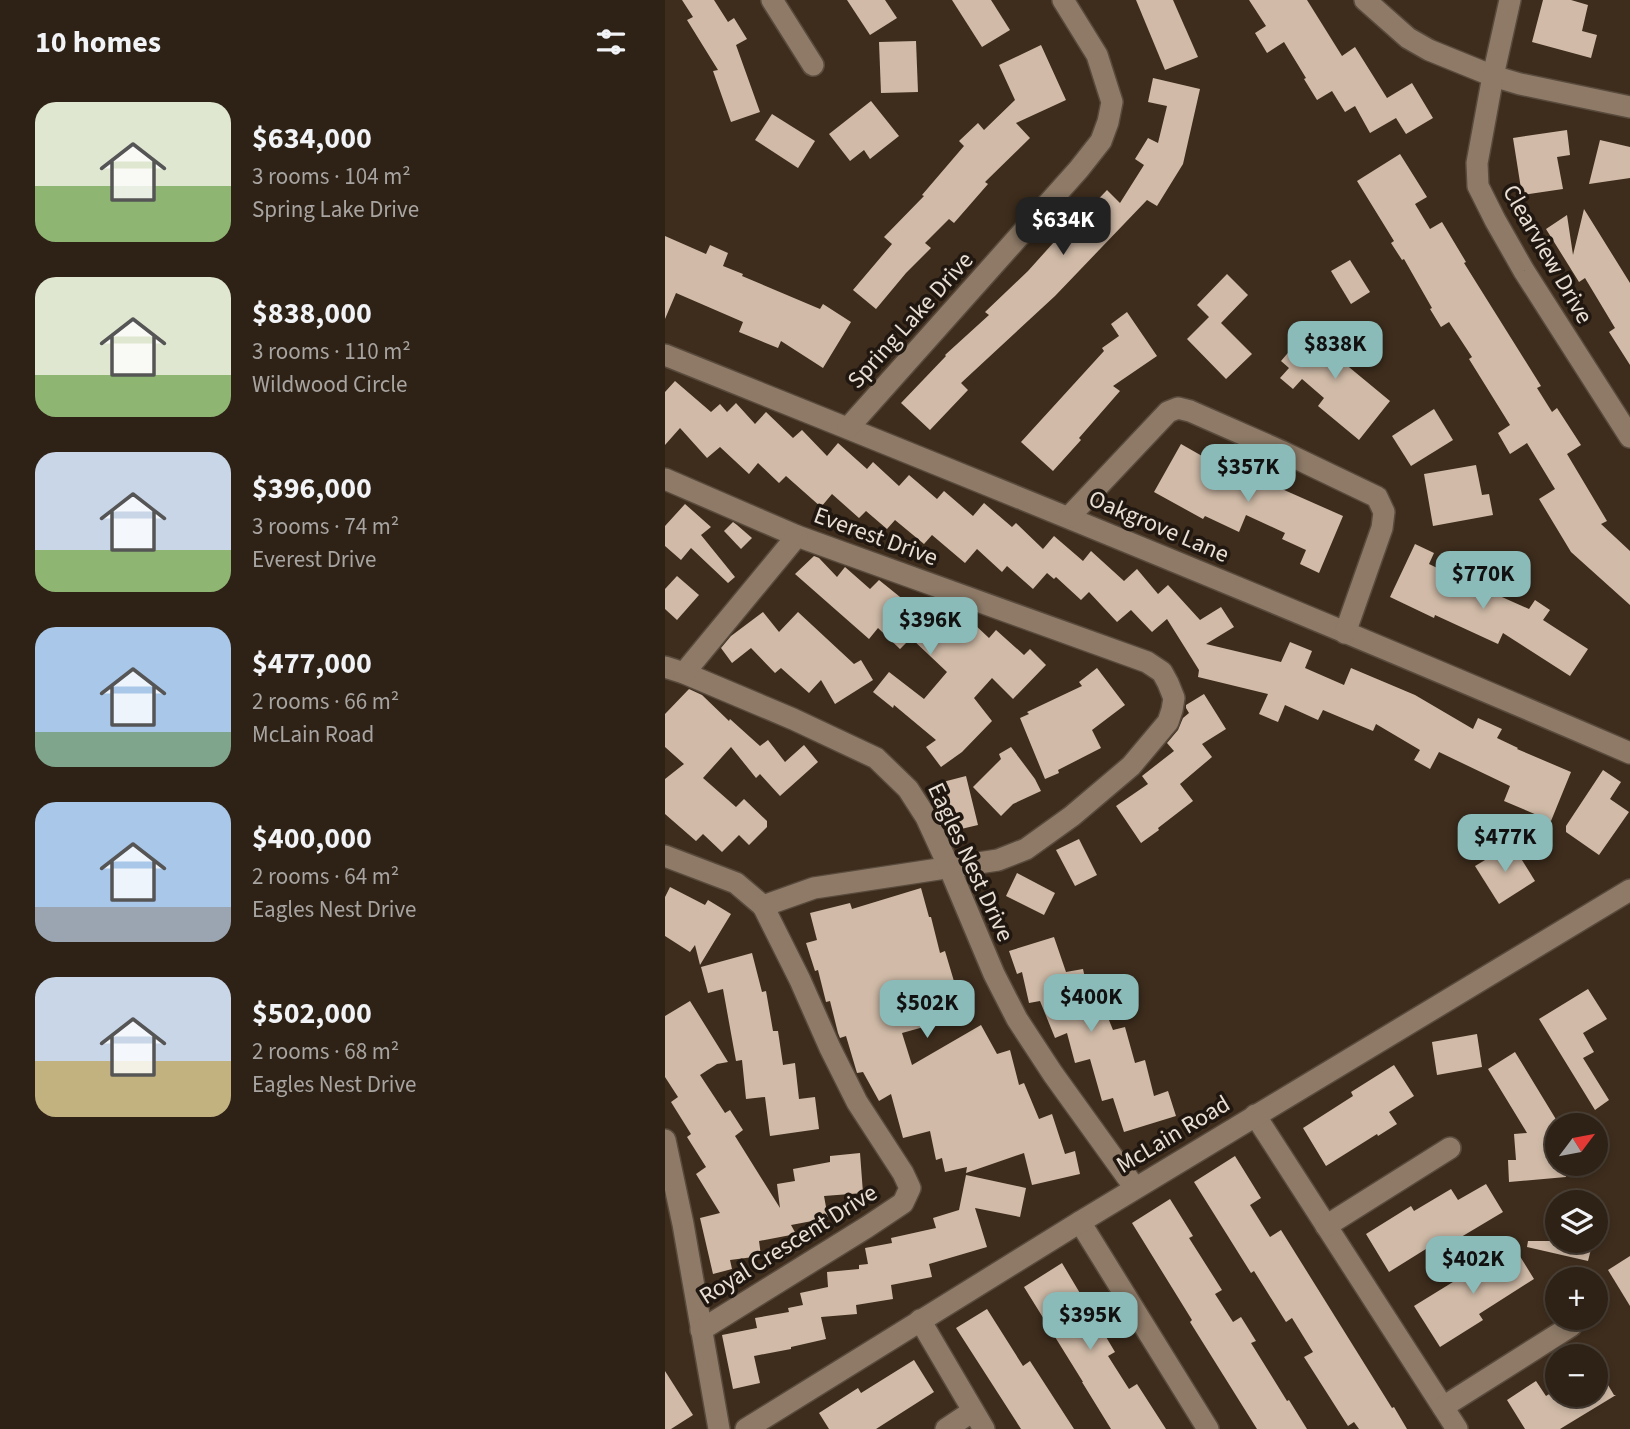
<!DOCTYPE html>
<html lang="en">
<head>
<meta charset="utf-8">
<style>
	body { margin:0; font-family:"Source Sans 3",sans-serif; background:#3a2f23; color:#f1f3f6; height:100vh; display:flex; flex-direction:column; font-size:26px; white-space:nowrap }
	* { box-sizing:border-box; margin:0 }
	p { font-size:23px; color:#a7a4a1 }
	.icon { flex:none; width:38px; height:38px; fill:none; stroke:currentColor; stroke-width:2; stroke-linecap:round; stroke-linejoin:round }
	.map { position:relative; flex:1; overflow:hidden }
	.sheet { display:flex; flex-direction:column; background:#2e2216; width:665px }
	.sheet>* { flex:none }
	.needle { width:46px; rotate:58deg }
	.buttons { position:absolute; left:880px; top:1113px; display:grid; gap:14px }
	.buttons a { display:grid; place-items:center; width:63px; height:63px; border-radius:50%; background:#2e2216; box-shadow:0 4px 10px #0003,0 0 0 2px #493f35; font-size:35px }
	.price { position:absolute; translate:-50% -60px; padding:0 16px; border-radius:14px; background:#8bbbb9; color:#111; font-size:23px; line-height:46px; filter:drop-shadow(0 2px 4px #0008) }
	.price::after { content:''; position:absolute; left:50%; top:42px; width:21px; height:16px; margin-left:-10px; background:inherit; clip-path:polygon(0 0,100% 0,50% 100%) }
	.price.current { background:#222; color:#fff }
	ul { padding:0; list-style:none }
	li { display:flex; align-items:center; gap:21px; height:175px; padding:0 35px }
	li span { display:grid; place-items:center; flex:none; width:196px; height:140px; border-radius:21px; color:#555 }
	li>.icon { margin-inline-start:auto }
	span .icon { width:84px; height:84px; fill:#fffc; stroke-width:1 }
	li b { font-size:30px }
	h2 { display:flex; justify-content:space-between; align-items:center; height:84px; padding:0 35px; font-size:30px }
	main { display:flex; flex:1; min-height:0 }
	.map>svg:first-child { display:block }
	.building { fill:#d1bba8 }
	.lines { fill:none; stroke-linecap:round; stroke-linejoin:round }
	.minor-casing { stroke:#584a3c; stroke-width:24 }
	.minor { stroke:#8e7a67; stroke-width:21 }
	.labels { text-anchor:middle; stroke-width:7; stroke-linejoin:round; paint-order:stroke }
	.street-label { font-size:24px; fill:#eadfd5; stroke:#1f1710 }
</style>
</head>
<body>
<main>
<section class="sheet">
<h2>10 homes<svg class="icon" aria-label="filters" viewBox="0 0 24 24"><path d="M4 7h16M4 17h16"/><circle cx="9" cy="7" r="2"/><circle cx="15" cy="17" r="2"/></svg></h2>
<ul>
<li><span style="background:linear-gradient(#dfe7d0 60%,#8fb573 0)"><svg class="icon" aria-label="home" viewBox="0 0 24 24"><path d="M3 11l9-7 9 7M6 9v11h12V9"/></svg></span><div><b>$634,000</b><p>3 rooms · 104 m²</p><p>Spring Lake Drive</p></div></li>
<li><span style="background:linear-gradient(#dfe7d0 70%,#8fb573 0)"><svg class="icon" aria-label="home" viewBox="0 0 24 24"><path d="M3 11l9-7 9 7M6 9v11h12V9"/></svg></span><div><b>$838,000</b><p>3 rooms · 110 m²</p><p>Wildwood Circle</p></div></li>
<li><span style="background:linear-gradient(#c9d6e8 70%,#8fb573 0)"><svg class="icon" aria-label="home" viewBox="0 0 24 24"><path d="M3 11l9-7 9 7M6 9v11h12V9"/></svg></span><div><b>$396,000</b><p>3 rooms · 74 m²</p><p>Everest Drive</p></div></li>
<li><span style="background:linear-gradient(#a9c7e8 75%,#7fa58c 0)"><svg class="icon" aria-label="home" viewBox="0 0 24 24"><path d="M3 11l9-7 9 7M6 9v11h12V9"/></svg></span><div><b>$477,000</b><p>2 rooms · 66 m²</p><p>McLain Road</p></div></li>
<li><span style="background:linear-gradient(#a9c7e8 75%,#9aa5b1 0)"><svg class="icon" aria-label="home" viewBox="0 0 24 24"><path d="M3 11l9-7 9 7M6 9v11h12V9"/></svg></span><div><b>$400,000</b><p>2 rooms · 64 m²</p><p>Eagles Nest Drive</p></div></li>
<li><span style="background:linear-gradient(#c9d6e8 60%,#c2b280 0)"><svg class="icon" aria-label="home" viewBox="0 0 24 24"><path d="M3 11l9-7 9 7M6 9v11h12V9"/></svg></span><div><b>$502,000</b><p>2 rooms · 68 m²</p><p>Eagles Nest Drive</p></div></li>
</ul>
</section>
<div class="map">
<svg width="965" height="1429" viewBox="0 0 965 1429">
	<rect width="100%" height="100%" fill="#3e2d1d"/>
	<g class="building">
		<polygon points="17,0 49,0 63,22 69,18 82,39 71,45 95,112 66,122 48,71 53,70 22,20 28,17"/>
		<polygon points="182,0 220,0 232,18 205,35"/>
		<polygon points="287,0 326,0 345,30 317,47"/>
		<polygon points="471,0 508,0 533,57 500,70"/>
		<polygon points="584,0 642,0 677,56 690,47 722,98 747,83 768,118 741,134 731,118 705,133 690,106 680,112 667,91 652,100 639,79 641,78 619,42 602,53 590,33 601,26"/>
		<polygon points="878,0 906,0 923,5 917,31 932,35 926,58 867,42"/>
		<polygon points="251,41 253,92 216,93 214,42"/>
		<polygon points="376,45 401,100 351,123 365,138 320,182 323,184 289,223 284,219 260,243 266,248 241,273 211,309 188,290 227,244 219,237 259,196 257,195 299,146 294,141 313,123 319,130 350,100 334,65"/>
		<polygon points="488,78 535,89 518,164 492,206 482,200 390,296 296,383 303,390 265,430 236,403 281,356 280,355 324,315 320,312 363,271 398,232 400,234 442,190 455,203 479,165 470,159 483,138 493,143 502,106 483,102"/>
		<polygon points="206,101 234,136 205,159 199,150 185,161 164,134"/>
		<polygon points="107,114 150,141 133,168 90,140"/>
		<polygon points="902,130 905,155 892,157 898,189 857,195 848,138"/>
		<polygon points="935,140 965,147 965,178 924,184"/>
		<polygon points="735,154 762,197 750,204 765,229 777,222 801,262 799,263 876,386 872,388 887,412 892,408 916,445 902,454 942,521 936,524 965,551 965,605 906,552 874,499 890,489 862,443 845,454 833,433 845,425 804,359 807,357 784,322 776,327 765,309 767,308 739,259 737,260 726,243 729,241 692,181"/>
		<polygon points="919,209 965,283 965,365 944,332 950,328 920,278 914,282 881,229 902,215 908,255"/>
		<polygon points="0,236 41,254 45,245 63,253 58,266 78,274 77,276 155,309 158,304 186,322 158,368 116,341 113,348 74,332 78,322 11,293 0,319"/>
		<polygon points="685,260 705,292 686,304 666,271"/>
		<polygon points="562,274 583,295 556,323 587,354 561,379 522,339 544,317 532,305"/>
		<polygon points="462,312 492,356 448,386 455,391 414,438 416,440 388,471 356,442 439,351 437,348 454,336 446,324"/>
		<polygon points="667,322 688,340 673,358 725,401 694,440 653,406 659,398 637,379 628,389 615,378 624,368 616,361 639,334 649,343"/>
		<polygon points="10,381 46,412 55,404 62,412 71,403 90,424 101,412 128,438 137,430 162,456 173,443 202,469 208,462 234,486 244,475 272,499 279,491 308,516 319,503 347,527 351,523 378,549 389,536 418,561 426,551 459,581 472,569 493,594 503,585 535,620 556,607 569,627 541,644 616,662 625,642 647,651 640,668 679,685 686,668 750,695 808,729 813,718 837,729 832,738 853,748 852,749 906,772 886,821 839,801 845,786 774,752 765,769 749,760 755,750 711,724 708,731 658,710 653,720 620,705 613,722 594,714 603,694 533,677 534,670 502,619 487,632 466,610 452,622 424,592 416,600 391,577 389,579 382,573 368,589 342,566 337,572 312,549 300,563 267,535 259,544 230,520 222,529 201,511 194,518 167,494 156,507 121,476 114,483 93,463 84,474 55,447 42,458 15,428 0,445 0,392"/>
		<polygon points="769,409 788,440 746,466 727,436"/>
		<polygon points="516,444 574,477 576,471 678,516 654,573 635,564 641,550 617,539 620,533 581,515 574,532 540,516 538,519 489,492"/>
		<polygon points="811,465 817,495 824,494 828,515 768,526 759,474"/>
		<polygon points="20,504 46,527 36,535 70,577 63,583 26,548 16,560 0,546 0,526"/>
		<polygon points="68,522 72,525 87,538 76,549 59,531"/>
		<polygon points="750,544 769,553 764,564 799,581 804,570 824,579 819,589 864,609 870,600 885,610 878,620 923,649 905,676 838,633 833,644 770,615 769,618 725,597"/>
		<polygon points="149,556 154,558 172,577 180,567 205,589 214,580 245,605 253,597 281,624 294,610 324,638 331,630 359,655 365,649 381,665 348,699 327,678 309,698 327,721 297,752 276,767 261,747 271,740 229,705 228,708 208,692 224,672 259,699 282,672 246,638 235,649 213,628 204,639 130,574"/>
		<polygon points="12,576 34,595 12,620 0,609 0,589"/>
		<polygon points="98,612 114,632 133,612 189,664 196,660 208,680 170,704 156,680 144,693 116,668 110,673 86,648 67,663 56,648 66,636"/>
		<polygon points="432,668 460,705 427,730 436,748 393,770 394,773 380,779 355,718 364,714 362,712 417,686 414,682"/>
		<polygon points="24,689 37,695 64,721 65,719 95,746 103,740 120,762 139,745 153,762 115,796 95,774 91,778 66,747 38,778 71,807 79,799 102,821 102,827 84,845 74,835 57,852 38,834 31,841 0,814 0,779 19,764 0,747 0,714"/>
		<polygon points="539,694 561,729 537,744 547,757 515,784 528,801 493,828 494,830 476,843 451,806 483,784 477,776 509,751 502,743 513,730 518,718 524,713 521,708 521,705"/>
		<polygon points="346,747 370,779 376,791 348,804 336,816 308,787 336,759 334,754"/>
		<polygon points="938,770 956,782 945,799 964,812 934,855 901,832 901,826"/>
		<polygon points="301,776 313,825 296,829 291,812 281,814 274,789 274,783"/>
		<polygon points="414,839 432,875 410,886 391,850"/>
		<polygon points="847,844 870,881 834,904 810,866"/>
		<polygon points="352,873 390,893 379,915 341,896"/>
		<polygon points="5,887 40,905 43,900 66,914 35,965 30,945 25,952 0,936 0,897"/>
		<polygon points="256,888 264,917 266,917 275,953 280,951 291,988 294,988 302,1015 237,1033 247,1065 316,1025 332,1054 345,1050 354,1085 359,1083 374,1119 387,1114 400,1154 410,1151 415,1174 367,1185 359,1153 301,1173 302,1167 280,1172 277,1158 271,1160 265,1131 238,1138 226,1094 214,1101 198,1072 192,1073 181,1036 175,1038 173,1033 165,1001 161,1002 153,970 150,971 141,943 152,940 145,913 185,903 187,909"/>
		<polygon points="389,937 401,972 418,969 424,997 433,993 448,1030 460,1027 470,1063 480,1060 489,1096 503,1091 511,1116 459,1132 448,1098 437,1101 425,1059 410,1063 402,1033 390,1038 375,1001 364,1003 357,972 352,974 344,951"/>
		<polygon points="87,953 97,992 101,991 108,1031 113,1031 118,1065 130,1063 134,1099 150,1097 154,1129 105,1136 100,1097 81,1099 77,1060 71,1061 58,989 43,993 36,967"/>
		<polygon points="923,989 942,1019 918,1033 929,1052 918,1058 944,1100 930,1110 874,1019"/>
		<polygon points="25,1001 63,1062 52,1064 35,1075 60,1113 65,1110 78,1130 70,1136 115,1208 112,1184 130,1181 128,1169 165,1162 165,1156 195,1153 198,1193 159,1196 163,1218 126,1225 131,1234 94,1241 96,1256 65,1260 67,1269 48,1274 35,1218 55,1213 31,1174 41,1167 22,1137 26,1134 6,1102 13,1097 0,1077 0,1016"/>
		<polygon points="812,1034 817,1067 772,1075 767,1042"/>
		<polygon points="850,1052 892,1121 892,1164 900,1164 901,1177 844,1182 843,1160 851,1160 849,1134 862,1133 823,1069"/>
		<polygon points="729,1065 749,1096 724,1112 732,1124 713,1136 712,1134 661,1166 638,1128 688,1096 686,1092"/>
		<polygon points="570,1156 596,1198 585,1205 605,1237 616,1230 727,1408 729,1407 742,1429 694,1429 689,1422 683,1426 639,1357 648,1352 627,1318 621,1322 589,1271 586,1273 529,1182"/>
		<polygon points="301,1175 361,1188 355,1217 310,1208 322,1247 264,1264 267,1277 226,1285 228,1299 191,1305 192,1314 156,1317 161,1339 126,1347 126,1349 89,1356 95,1383 68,1389 57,1335 92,1328 90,1318 124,1312 123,1308 138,1305 135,1293 163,1287 162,1272 194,1269 194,1265 203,1264 200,1248 227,1243 226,1238 271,1228 268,1218 294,1210"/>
		<polygon points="821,1184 838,1212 781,1246 777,1239 724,1272 701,1234 746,1206 749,1211 786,1189 793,1200"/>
		<polygon points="505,1199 528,1236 524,1238 557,1290 550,1294 568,1322 576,1317 591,1341 586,1343 622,1401 624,1400 642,1429 592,1429 525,1322 527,1320 467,1223"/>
		<polygon points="863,1241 928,1241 923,1261 862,1247"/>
		<polygon points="848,1245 869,1279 814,1314 818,1320 775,1347 749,1306"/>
		<polygon points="965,1256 965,1306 943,1270"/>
		<polygon points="397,1263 450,1352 443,1356 464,1389 472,1384 501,1429 446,1429 417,1382 418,1382 359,1287"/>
		<polygon points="322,1309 358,1366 365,1361 409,1429 356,1429 291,1328"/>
		<polygon points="249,1360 269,1392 211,1429 164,1429 154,1413 193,1388 196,1393"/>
		<polygon points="931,1365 949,1395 951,1395 895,1429 860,1429 842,1400 871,1381 881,1396 892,1389 892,1395 931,1395"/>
		<polygon points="0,1371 28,1415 6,1429 0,1429"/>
	</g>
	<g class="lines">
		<g class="minor-casing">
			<g id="minor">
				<polyline points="107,0 148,65"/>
				<polyline points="700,0 743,38 764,50 828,76 855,84 965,107"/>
				<polyline points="845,0 828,76 812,163 813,186 830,220 859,271 965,437"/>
				<path d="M0 355C323 484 645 615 965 753"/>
				<polyline points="183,428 414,169 436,141 443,122 447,102 432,55 398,0"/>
				<polyline points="0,479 132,536 482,662 497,672 503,683 509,698 507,710 503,722 466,766 407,816 361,849 333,860 149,888 98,906 71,883 0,856"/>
				<polyline points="404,517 503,412 513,408 525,411 616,451 712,497 719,512 717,528 680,633"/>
				<polyline points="0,667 19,673 128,719 211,758 243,789 261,817 284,867 329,974 352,1019 388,1074 470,1188"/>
				<polyline points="19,673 132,536"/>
				<polyline points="590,1115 792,1429"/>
				<polyline points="0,1140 18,1224 54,1429"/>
				<polyline points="415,1222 543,1429"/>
				<polyline points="661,1226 785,1148"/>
				<polyline points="255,1320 319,1429"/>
				<polyline points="36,1330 202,1227 238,1203 245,1188 238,1173 192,1102 165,1048 135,980 98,906"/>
				<polyline points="778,1407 906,1326"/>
				<polyline points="81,1429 415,1222 965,890"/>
				<polyline points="281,1429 308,1411"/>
			</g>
		</g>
		<use href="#minor" class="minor"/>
	</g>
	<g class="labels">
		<g class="street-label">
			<text transform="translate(883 254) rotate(60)" y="8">Clearview Drive</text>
			<text transform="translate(245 320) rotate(-48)" y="8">Spring Lake Drive</text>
			<text transform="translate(494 526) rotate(23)" y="8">Oakgrove Lane</text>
			<text transform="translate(211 536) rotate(20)" y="8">Everest Drive</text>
			<text transform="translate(306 862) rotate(65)" y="8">Eagles Nest Drive</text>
			<text transform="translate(508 1134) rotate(-31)" y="8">McLain Road</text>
			<text transform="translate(123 1244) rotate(-32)" y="8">Royal Crescent Drive</text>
		</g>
	</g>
</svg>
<div class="buttons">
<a><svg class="needle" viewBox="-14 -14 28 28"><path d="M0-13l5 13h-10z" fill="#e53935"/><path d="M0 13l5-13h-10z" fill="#a7a4a1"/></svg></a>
<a><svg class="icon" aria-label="layers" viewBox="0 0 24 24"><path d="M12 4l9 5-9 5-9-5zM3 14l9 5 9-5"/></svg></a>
<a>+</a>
<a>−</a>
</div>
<b class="price current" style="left:398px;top:257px">$634K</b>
<b class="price" style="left:670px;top:381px">$838K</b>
<b class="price" style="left:583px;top:504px">$357K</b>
<b class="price" style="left:818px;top:611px">$770K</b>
<b class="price" style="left:265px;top:657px">$396K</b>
<b class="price" style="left:840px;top:874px">$477K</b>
<b class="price" style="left:426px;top:1034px">$400K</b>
<b class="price" style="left:262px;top:1040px">$502K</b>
<b class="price" style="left:808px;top:1296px">$402K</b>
<b class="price" style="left:425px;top:1352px">$395K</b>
</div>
</main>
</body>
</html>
